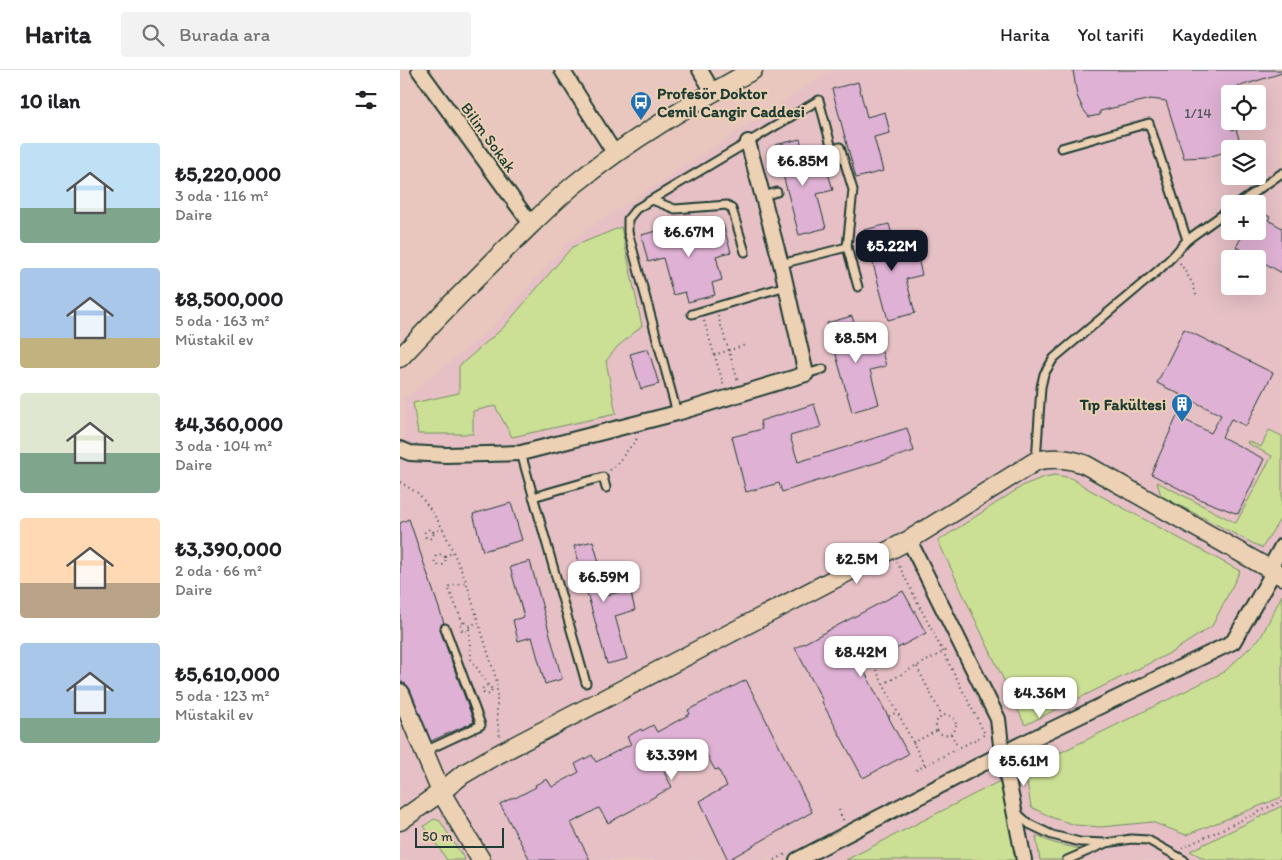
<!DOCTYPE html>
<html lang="tr">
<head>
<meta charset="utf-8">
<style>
	body { margin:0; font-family:Itim,sans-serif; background:#f2f2f2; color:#202124; height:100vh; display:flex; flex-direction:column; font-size:19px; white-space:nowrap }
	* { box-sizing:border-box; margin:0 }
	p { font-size:16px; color:#757577 }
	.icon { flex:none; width:28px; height:28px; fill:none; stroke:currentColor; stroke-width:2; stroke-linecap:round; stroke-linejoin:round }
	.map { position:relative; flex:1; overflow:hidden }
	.panel { display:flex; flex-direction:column; background:#fff; width:400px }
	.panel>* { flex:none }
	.fabs { position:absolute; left:821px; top:15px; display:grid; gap:10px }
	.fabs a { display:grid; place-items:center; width:45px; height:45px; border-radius:5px; background:#fff; box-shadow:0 5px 20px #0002; font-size:25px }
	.scale { position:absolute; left:15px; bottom:12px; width:89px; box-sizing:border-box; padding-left:5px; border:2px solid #1f3d34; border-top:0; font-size:14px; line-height:18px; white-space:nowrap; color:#1f3d34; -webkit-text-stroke:4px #edd1b4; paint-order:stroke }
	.price { position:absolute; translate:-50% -42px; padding:0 11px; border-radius:10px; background:#fff; color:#222; font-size:16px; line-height:32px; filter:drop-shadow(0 1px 2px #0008) }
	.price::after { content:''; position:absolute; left:50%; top:30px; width:15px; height:11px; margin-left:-8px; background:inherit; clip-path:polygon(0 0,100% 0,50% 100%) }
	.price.active { background:#111827; color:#fff }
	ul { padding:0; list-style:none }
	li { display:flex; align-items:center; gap:15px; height:125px; padding:0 20px }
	li span { display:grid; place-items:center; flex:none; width:140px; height:100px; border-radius:5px; color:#555 }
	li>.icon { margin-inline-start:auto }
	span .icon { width:60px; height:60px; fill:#fffc; stroke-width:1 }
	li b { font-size:21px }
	h2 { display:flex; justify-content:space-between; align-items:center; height:60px; padding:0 20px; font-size:21px }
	header { display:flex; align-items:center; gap:30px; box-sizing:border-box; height:70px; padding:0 25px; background:#fff; border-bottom:1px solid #e0e0e0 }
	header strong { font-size:24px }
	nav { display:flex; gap:28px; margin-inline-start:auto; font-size:18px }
	.search { width:350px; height:45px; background:#f2f2f2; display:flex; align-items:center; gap:12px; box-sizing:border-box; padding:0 18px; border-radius:5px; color:#757577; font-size:19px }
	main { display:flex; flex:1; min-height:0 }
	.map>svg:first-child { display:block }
	.built { fill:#e6c0c5; fill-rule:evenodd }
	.green { fill:#cbe095; stroke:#758e64 }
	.building { fill:#dfb1d4; stroke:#1f3d34 }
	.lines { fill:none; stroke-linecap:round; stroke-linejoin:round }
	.service-casing { stroke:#1f3d34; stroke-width:11 }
	.minor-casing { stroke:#1f3d34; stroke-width:18 }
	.tertiary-casing { stroke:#1f3d34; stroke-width:21 }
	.path { stroke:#1f3d34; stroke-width:2; stroke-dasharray:1 4; stroke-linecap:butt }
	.service { stroke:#edd1b4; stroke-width:7 }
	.minor { stroke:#edd1b4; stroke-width:14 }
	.tertiary { stroke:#edd1b4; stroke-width:18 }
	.labels { text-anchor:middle; stroke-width:4; stroke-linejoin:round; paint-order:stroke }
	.number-label { font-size:14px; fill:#4f5a5c }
	.poi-label { font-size:16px; font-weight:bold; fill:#1f3d34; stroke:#edd1b4; text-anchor:start }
	.street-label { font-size:16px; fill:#1f3d34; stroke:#edd1b4 }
</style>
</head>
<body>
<header>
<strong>Harita</strong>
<div class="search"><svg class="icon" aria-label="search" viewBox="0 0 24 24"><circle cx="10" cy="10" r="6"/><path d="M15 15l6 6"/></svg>Burada ara</div>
<nav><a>Harita</a><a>Yol tarifi</a><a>Kaydedilen</a></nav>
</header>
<main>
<section class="panel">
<h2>10 ilan<svg class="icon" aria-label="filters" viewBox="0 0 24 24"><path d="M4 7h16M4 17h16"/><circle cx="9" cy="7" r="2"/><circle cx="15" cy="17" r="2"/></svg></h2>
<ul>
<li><span style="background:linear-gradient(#bfe0f5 65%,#7fa58c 0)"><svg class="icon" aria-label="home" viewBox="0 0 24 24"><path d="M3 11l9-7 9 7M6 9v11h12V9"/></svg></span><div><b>₺5,220,000</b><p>3 oda · 116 m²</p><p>Daire</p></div></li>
<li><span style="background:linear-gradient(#a9c7e8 70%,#c2b280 0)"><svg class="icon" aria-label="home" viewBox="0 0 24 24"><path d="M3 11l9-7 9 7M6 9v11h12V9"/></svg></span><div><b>₺8,500,000</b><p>5 oda · 163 m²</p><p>Müstakil ev</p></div></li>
<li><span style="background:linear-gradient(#dfe7d0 60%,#7fa58c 0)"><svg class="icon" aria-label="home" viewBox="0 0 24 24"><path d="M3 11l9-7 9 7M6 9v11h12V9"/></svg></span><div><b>₺4,360,000</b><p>3 oda · 104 m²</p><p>Daire</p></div></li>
<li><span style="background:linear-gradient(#ffd9b3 65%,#b9a48a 0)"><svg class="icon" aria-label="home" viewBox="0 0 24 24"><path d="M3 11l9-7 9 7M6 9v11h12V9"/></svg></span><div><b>₺3,390,000</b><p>2 oda · 66 m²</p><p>Daire</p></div></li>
<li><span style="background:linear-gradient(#a9c7e8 75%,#7fa58c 0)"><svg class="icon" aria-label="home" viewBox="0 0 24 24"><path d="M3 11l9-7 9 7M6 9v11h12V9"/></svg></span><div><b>₺5,610,000</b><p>5 oda · 123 m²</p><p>Müstakil ev</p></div></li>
</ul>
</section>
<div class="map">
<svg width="882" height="790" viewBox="0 0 882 790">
	<rect width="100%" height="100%" fill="#e9c7be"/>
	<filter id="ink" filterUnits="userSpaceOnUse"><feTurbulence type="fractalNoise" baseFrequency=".02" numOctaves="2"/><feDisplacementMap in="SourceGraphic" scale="10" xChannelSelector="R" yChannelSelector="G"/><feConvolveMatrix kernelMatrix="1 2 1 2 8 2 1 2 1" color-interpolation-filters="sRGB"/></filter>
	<g filter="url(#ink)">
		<path class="built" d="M432 0H882V790H0V378L8 375 4 367V329L90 260 168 172ZM830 24H858V51H830ZM830 79H858V106H830ZM830 134H858V161H830ZM830 189H858V216H830Z"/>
		<g class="green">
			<polygon points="221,157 242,256 217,277 206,291 216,344 112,367 95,336 73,341 73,364 18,364 13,333 59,323 59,296 103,258 172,177"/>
			<polygon points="869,360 882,366 882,446 862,478 761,426 757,412 836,453 872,386 847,373 848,371 861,377"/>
			<polygon points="655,405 671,408 690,420 840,501 812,556 772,582 625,655 538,471 624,415 644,407"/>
			<polygon points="882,525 882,727 786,765 752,752 701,757 676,755 653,748 631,737 625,700 824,602 861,567"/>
			<polygon points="602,710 618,790 446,790"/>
			<polygon points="882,736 882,785 879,790 807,790 790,781"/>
			<polygon points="34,749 40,751 65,790 47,790 24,756"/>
			<polygon points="636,766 654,773 680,779 680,781 660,790 640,790"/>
		</g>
		<g class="building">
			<polygon points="673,0 882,0 882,3 837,17 825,30 825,27 823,28 832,60 836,59 840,72 822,83 808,87 784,88 766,31 751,29 700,41 700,45 689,47 683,39 677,26"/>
			<polygon points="458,12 467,47 485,42 490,63 474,67 483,101 456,108 432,19"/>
			<polygon points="400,69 409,104 427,99 433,120 417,124 426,158 399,165 375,75"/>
			<polygon points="858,141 870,147 868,150 882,158 882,203 836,177 845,161 858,161"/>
			<polygon points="323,154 331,182 316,186 322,210 312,213 315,225 288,232 285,222 273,225 263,188 248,192 241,165 277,156 280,165"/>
			<polygon points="489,154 499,189 517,184 522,205 506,209 515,243 488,250 464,160"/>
			<polygon points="452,246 462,280 480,275 486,296 470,300 479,334 452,342 427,253"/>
			<polygon points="784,259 873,303 846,356 831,349 822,367 864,389 838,444 799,429 751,404 777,346 811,363 821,345 757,313"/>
			<polygon points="248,279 259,314 241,319 230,284"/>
			<polygon points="414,334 421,357 390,366 398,392 507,358 514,381 382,422 379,413 346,422 332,367 362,359 360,351"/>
			<polygon points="111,433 122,470 83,481 73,444"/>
			<polygon points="9,449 44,553 41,555 40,560 74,652 31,671 10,619 6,614 1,612 0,610 0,453"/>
			<polygon points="193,471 208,525 230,519 235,540 215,546 227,589 207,594 174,476"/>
			<polygon points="130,491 162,609 145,614 132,567 118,571 113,550 124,547 110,497"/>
			<polygon points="503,521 526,563 462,597 508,684 463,708 422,632 423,631 395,578"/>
			<polygon points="346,610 412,742 328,790 300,731 327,716 318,699 315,700 304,680 264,702 272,717 236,737 236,738 208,753 199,738 171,753 190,790 130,790 100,734 114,727 115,728 136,717 135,715 147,709 152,717 179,702 175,694 192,685 196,692 231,674 227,667 241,659 242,661 253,655 257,662 290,644 288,640"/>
		</g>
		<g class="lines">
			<g class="service-casing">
				<g id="service">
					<polyline points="661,78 749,53 787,170"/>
					<polyline points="363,126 377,122"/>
					<polyline points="252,130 275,139 327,135 332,139 345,182"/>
					<polyline points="838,134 882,103"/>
					<polyline points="447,177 458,217"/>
					<polyline points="292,244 386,216"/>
					<polyline points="406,304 423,299"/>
					<polyline points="277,343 228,162 228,149 236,139 419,30 432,79 440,77 453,120 447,177 381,194"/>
					<polyline points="121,383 186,613"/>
					<polyline points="636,391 641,317 644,304 654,288 760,199 774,185 787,170 830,139"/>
					<polyline points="133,427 203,407 206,418"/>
					<polyline points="23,682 81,655 45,558"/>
					<polyline points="616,742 629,754 652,765 680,772 706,773 731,769 748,770 784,790"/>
					<polyline points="667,790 704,774"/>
				</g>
			</g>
			<g class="minor-casing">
				<g id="minor">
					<polyline points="19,0 131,154"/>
					<polyline points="162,0 215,84"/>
					<polyline points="300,0 313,22"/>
					<polyline points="0,379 10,383 46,385 121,383 277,343 406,304 381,194 348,72"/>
					<polyline points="509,470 598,649 601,675 624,790"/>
					<polyline points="870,498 882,476"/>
					<polyline points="397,790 603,683 833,572 874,501"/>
				</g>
			</g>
			<g class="tertiary-casing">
				<g id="tertiary">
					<path d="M0 288C36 249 73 211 111 174 132 154 152 133 175 114 229 70 291 34 353 0"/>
					<polyline points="0,623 41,722 81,790"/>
					<path d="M0 751 41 722 62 705 89 689 509 470 636 391C654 387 669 388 686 395L882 506"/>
				</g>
			</g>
			<g class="path">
				<polyline points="780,193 793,214 796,225"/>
				<polyline points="318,246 338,311"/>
				<polyline points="304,251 324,316"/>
				<polyline points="314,285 346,275"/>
				<polyline points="210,400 215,396 239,366"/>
				<polyline points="0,412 19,424 31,440 43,459 66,511 97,612 97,648 100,667"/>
				<circle cx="29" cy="464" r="4.5"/>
				<polyline points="33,462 43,459"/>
				<circle cx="40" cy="490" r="5.5"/>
				<polyline points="45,487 53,482"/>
				<polyline points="497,492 585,664"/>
				<polyline points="515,541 520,538"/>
				<circle cx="65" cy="557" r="4.5"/>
				<polyline points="63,553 48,517 67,512"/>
				<polyline points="69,556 78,552"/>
				<polyline points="69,559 71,589 89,616"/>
				<polyline points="517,597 542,646"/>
				<polyline points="476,600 525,696"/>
				<polyline points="483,614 549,579"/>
				<circle cx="87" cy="620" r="4.5"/>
				<circle cx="546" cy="655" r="10"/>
				<polyline points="489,646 497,642"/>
				<polyline points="551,664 558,677"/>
				<polyline points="513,673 538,660"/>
				<polyline points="516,700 584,665"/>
				<polyline points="439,740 444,752"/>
				<polyline points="782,778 882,731"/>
				<polyline points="375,790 386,784"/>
			</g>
			<use href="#service" class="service"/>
			<use href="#minor" class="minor"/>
			<use href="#tertiary" class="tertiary"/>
		</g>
	</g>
	<defs>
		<g id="bus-pin" transform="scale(1.125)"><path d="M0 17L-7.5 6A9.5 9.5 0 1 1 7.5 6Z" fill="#1f6fb2" stroke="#edd1b4"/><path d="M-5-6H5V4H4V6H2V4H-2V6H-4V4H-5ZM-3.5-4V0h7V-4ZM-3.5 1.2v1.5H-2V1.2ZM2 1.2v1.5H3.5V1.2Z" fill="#fff"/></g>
		<g id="building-pin" transform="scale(1.125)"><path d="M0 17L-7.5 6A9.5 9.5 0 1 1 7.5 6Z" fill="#1f6fb2" stroke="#edd1b4"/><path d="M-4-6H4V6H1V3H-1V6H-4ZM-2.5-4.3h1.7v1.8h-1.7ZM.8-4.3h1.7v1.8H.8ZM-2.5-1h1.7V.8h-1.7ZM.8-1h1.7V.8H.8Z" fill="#fff"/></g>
	</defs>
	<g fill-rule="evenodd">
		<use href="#bus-pin" x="241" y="32"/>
		<use href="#building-pin" x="782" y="334"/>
	</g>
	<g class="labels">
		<g class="number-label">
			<text x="798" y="48">1/14</text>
		</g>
		<g class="poi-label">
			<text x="257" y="29">Profesör Doktor<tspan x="257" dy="18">Cemil Cangir Caddesi</tspan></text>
			<text x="766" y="340" text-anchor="end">Tıp Fakültesi</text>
		</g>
		<g class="street-label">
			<text transform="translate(89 67) rotate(54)" y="6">Bilim Sokak</text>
		</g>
	</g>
</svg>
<div class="fabs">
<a><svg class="icon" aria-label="locate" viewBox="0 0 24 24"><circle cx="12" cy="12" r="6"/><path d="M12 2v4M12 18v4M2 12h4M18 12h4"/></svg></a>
<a><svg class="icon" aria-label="layers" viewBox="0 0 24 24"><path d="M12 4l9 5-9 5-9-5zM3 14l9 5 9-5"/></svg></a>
<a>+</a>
<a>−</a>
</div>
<div class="scale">50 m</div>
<b class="price" style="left:403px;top:117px">₺6.85M</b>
<b class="price" style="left:289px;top:188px">₺6.67M</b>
<b class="price active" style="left:492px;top:202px">₺5.22M</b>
<b class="price" style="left:456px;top:294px">₺8.5M</b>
<b class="price" style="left:457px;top:515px">₺2.5M</b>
<b class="price" style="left:204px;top:533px">₺6.59M</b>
<b class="price" style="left:461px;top:608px">₺8.42M</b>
<b class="price" style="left:640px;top:649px">₺4.36M</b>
<b class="price" style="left:272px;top:711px">₺3.39M</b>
<b class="price" style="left:624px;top:717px">₺5.61M</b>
</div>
</main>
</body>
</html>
